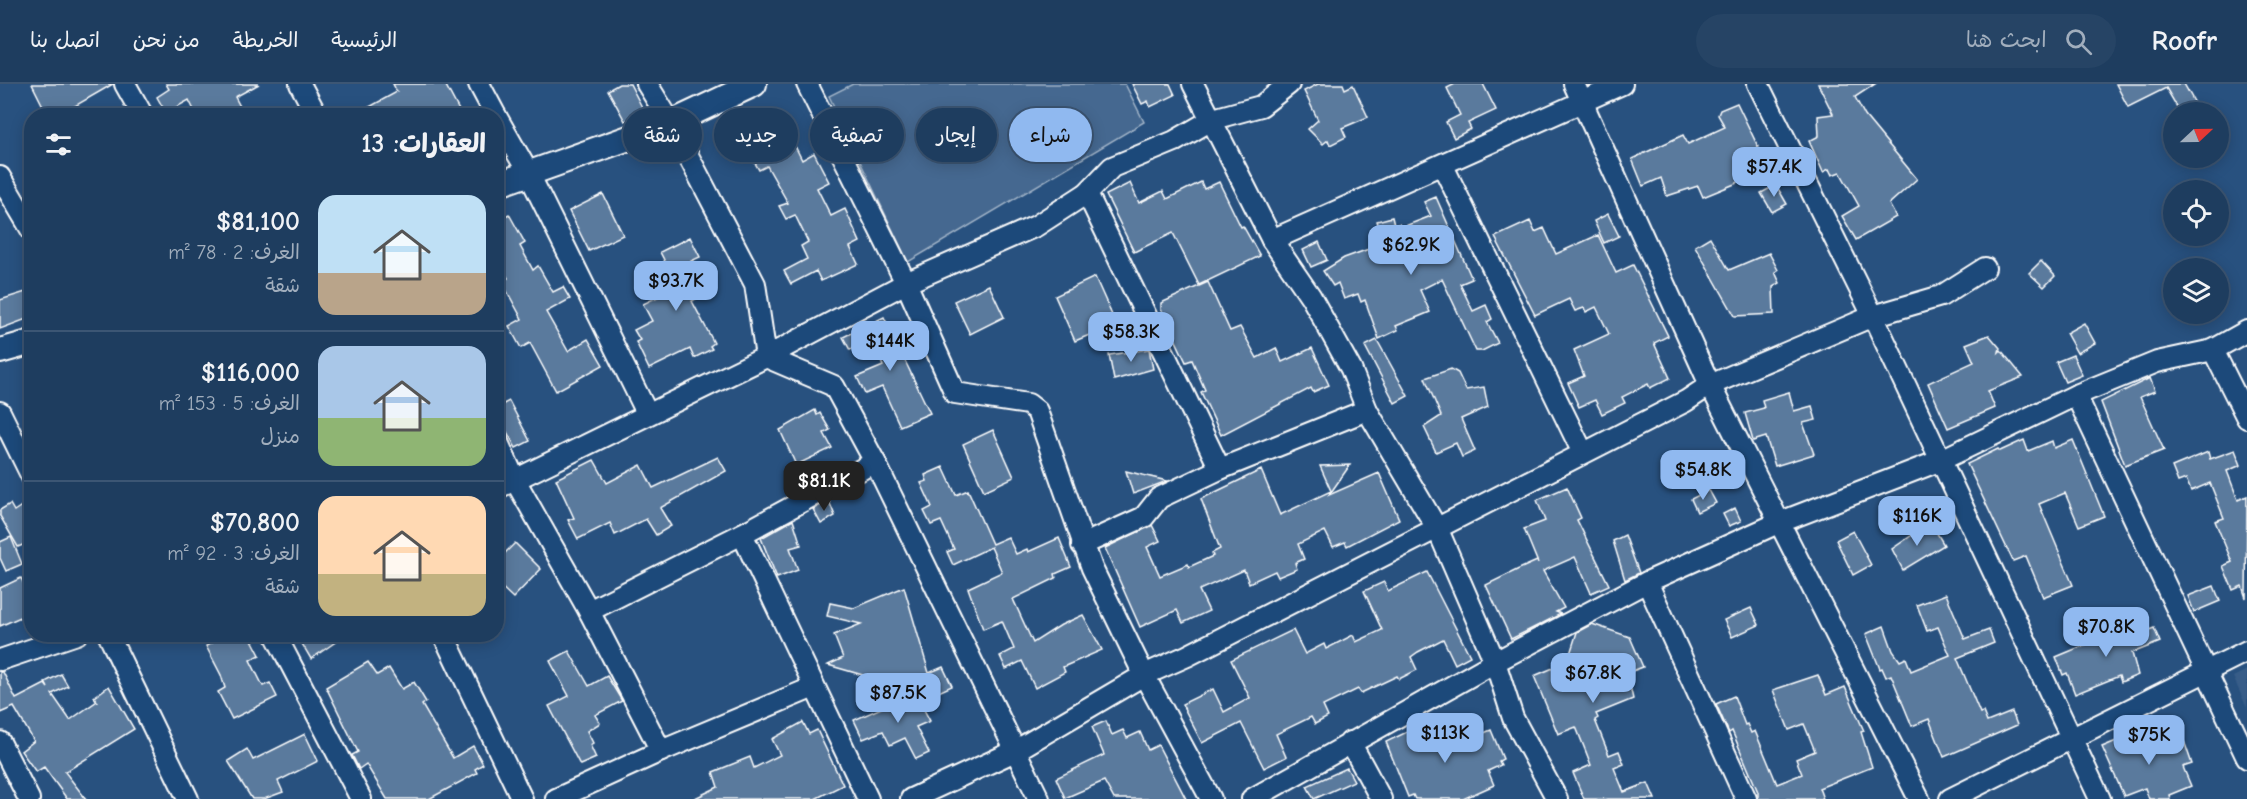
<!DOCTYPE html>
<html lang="ar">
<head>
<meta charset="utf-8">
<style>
	body { margin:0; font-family:"Comic Neue","Playpen Sans Arabic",sans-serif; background:#264465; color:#f1f3f6; direction:rtl; height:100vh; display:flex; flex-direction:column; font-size:22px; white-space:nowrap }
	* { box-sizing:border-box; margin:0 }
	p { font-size:20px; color:#a1aebd }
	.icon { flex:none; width:33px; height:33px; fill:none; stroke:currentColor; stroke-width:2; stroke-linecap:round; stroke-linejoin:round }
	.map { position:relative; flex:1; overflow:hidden; direction:ltr }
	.sheet { position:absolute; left:24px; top:24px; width:480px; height:534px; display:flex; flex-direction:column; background:#1e3d5f; border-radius:24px; box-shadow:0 3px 15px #0003,0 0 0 2px #3c5674; direction:rtl }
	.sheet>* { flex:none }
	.guide { position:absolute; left:522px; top:24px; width:570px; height:54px; direction:rtl; display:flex; gap:12px }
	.needle { width:39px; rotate:68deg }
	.controls { position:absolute; left:2163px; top:18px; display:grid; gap:12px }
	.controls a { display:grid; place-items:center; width:66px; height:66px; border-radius:50%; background:#1e3d5f; box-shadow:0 3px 15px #0003,0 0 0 2px #3c5674; font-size:30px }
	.price { position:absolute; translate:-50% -51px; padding:0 14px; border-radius:12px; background:#90b9f0; color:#111; font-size:20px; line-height:39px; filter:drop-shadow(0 2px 3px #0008) }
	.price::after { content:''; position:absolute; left:50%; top:36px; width:18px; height:14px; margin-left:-9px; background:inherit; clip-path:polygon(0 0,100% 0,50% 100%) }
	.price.selected { background:#222; color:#fff }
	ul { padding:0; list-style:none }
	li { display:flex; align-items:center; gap:18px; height:150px; padding:0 18px }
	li+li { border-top:2px solid #3c5674 }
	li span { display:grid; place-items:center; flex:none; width:168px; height:120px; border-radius:18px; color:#555 }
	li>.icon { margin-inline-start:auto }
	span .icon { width:72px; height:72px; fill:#fffc; stroke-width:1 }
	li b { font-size:26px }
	h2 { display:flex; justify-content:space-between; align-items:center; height:72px; padding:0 18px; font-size:26px }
	.tag { padding:0 21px; border-radius:27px; background:#1e3d5f; box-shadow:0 3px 15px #0003,0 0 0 2px #3c5674; font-size:21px; line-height:54px }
	.tag.selected { background:#90b9f0; color:#111 }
	header { display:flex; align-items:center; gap:36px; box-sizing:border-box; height:84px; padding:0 30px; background:#1e3d5f; border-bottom:2px solid #3c5674 }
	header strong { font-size:28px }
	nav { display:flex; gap:33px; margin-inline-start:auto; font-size:21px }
	.search { width:420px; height:54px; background:#264465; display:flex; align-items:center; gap:15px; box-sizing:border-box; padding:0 21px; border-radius:33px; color:#a1aebd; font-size:22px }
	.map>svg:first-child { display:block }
	.built { fill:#375d88 }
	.green { fill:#446890; stroke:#a2b4c8; stroke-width:1.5 }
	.building { fill:#5a7a9d; stroke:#fff; stroke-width:1.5 }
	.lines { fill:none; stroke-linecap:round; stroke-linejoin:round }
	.minor-casing { stroke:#fff; stroke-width:24 }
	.tertiary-casing { stroke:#fff; stroke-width:28 }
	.minor { stroke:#1f4a7a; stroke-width:20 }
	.tertiary { stroke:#1f4a7a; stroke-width:24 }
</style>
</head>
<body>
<header>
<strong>Roofr</strong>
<div class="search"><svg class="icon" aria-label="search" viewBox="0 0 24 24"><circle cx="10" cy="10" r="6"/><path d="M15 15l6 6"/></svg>ابحث هنا</div>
<nav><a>الرئيسية</a><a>الخريطة</a><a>من نحن</a><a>اتصل بنا</a></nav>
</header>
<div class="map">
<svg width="2247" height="715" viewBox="0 0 2247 715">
	<rect width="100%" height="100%" fill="#28517f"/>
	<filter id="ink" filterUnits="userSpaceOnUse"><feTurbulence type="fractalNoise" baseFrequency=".0167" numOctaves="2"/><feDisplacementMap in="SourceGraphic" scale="12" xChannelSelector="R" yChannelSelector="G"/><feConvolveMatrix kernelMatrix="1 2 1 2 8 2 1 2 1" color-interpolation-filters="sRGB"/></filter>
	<g filter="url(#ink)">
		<polygon class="built" points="2247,586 2247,624 2233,593"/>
		<polygon class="green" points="853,0 1125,0 1144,38 908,178 829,12"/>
		<g class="building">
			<polygon points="32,0 113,0 73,23 76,32 48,32"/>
			<polygon points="166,0 259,0 235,13 245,32 197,32 189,16 166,29 157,13 169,5"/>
			<polygon points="393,0 445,0 462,32 353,32 397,8"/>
			<polygon points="619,0 630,0 645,29 625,37 608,6"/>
			<polygon points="1132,0 1170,0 1175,11 1150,23 1148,17 1142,20"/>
			<polygon points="1318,0 1343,0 1345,5 1353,1 1368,33 1342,44 1346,53 1330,61 1328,56 1323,60 1308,45 1318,36 1304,7"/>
			<polygon points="1455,0 1483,0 1496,26 1468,39 1471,45 1454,54 1446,38 1460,31 1447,4"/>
			<polygon points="1818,0 1875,0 1855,13 1865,32 1917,95 1889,120 1896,133 1856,156 1842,132 1859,122 1840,88 1832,91 1829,85 1823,88 1809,57 1819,52 1818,32 1833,30"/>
			<polygon points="2116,0 2184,0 2200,28 2180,28 2166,4 2128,23"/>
			<polygon points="1737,19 1761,69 1742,78 1750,86 1737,99 1703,113 1698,102 1667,112 1661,94 1643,102 1632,75 1683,51 1688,60 1725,43 1718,31 1720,26"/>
			<polygon points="761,28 774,53 787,46 802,76 814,69 829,98 817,104 831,132 845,125 860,158 850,163 858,180 821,197 816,187 791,200 784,187 807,175 801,162 808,158 795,131 786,135 779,122 788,119 767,82 759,86 748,67 755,64 742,38"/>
			<polygon points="1201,98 1204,105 1219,98 1241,143 1243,142 1260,172 1199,201 1173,149 1134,168 1106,111 1130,99 1139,119 1163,107 1167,115"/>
			<polygon points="1776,101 1787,120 1772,128 1761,109"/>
			<polygon points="603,110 623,151 589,167 569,127"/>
			<polygon points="1436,113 1472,195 1460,200 1473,227 1486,221 1492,235 1487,238 1498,259 1482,267 1476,267 1442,195 1420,206 1430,228 1396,242 1398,246 1379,255 1365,216 1361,218 1358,210 1344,215 1338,199 1333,202 1323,187 1344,174 1380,161 1375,148 1380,146 1377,137 1392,133 1394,141 1399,140 1400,144 1431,132 1424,118"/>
			<polygon points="509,130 525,159 520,162 533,186 538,182 553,208 563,203 570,215 546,228 568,267 588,255 603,281 556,307 530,259 521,264 509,242 522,235 502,198 508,194 496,174 496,137"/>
			<polygon points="1608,130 1619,152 1604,159 1594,137"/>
			<polygon points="1530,137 1535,148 1544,144 1556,170 1598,151 1616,189 1633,181 1668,252 1654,259 1670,294 1650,304 1648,300 1622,313 1625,319 1602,330 1595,316 1579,323 1568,299 1584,292 1574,266 1609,250 1596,223 1586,228 1584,224 1575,227 1569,215 1535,231 1495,153"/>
			<polygon points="690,153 700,173 691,177 707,209 692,217 714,259 710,262 712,265 694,274 690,265 649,285 636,258 640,256 634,246 652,237 643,220 678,203 660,168"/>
			<polygon points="1710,153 1729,186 1769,169 1778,186 1775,188 1780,199 1773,203 1774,230 1735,232 1695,162"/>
			<polygon points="1319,158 1327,176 1311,183 1303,166"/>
			<polygon points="2041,177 2055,192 2044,203 2029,189"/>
			<polygon points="1095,193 1116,240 1075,257 1055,212"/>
			<polygon points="1208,198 1230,247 1240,243 1257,274 1276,264 1282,278 1312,264 1329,301 1313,308 1311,304 1221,351 1201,308 1205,306 1192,276 1186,278 1161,225 1161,219"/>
			<polygon points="989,201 1004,233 970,250 954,217"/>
			<polygon points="32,206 32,233 0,245 0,216"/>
			<polygon points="884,233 930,329 900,342 882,303 865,310 857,293 883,282 871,256 850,266 843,253"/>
			<polygon points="2084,239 2095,259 2077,269 2066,249"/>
			<polygon points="1989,251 2000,264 1999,268 2001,266 2023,293 1988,307 1995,324 1948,344 1928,299 1974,278 1966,260"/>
			<polygon points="1377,256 1408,312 1395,319 1365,262"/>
			<polygon points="1149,265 1153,285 1114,296 1109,271"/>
			<polygon points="2073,271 2082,291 2065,298 2056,278"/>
			<polygon points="1451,285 1458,289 1466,306 1484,303 1488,323 1461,335 1475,367 1462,373 1456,359 1436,368 1424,343 1441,332 1425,294"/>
			<polygon points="2150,294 2155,307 2140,313 2164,366 2125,381 2101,318"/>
			<polygon points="1789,308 1794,327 1812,322 1816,336 1803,339 1814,370 1775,382 1766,353 1753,357 1745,329 1764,324 1762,316"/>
			<polygon points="509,317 530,357 516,364 496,328 496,324"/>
			<polygon points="815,326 817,331 820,329 830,346 824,349 832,364 796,381 780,346"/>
			<polygon points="993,346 1014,393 984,407 963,360"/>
			<polygon points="2024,356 2028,367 2052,357 2054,364 2073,356 2104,432 2079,442 2065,409 2039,420 2073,501 2043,513 2026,472 2013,477 1967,380 1998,365 2000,367"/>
			<polygon points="2235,366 2241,381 2227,387 2238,416 2247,412 2246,514 2242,502 2233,506 2223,482 2232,478 2215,437 2224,434 2210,399 2191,407 2186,395 2178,398 2172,383 2208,368 2210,375"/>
			<polygon points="718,373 726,387 660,424 671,442 656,451 646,435 615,451 610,439 578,455 568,436 574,434 556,395 594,376 607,399 641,381 653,404"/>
			<polygon points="1350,381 1329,411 1379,389 1399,435 1347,462 1345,458 1333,463 1325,447 1298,460 1304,475 1295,479 1297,485 1278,493 1275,487 1249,499 1244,486 1199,506 1209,527 1183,539 1177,526 1140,543 1105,464 1152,441 1160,457 1147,463 1160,492 1188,480 1189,483 1213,472 1212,469 1220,465 1201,415 1261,386 1280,431 1331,407 1320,382"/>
			<polygon points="943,383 956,411 968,406 992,460 1008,453 1016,470 1027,465 1028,468 1059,454 1071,483 1055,490 1056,494 1013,515 1033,559 1061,541 1083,531 1102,566 1063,583 1065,588 1035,604 1022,577 1006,585 1000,572 1014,565 1002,537 983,545 968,504 1002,488 991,463 953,481 947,468 954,465 941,437 931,441 924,427 932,423 921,399 927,397 925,391"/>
			<polygon points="1126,387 1167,397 1133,410"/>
			<polygon points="1567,403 1581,434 1577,436 1609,501 1591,509 1575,473 1543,487 1564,524 1556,528 1561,530 1511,555 1486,501 1519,485 1537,477 1538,479 1524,445 1545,437 1537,416"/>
			<polygon points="1709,406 1716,419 1697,428 1691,415"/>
			<polygon points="829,417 835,432 821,440 813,425"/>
			<polygon points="10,420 14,427 23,421 32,436 32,457 18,463 0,432 0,426"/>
			<polygon points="1735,424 1741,437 1729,442 1723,430"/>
			<polygon points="793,436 801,461 790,464 798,486 777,494 761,454"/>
			<polygon points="1924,443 1926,448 1934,444 1944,461 1903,486 1892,465"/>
			<polygon points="1853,447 1871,481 1853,491 1836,456"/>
			<polygon points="1625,451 1639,489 1625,496 1613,457"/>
			<polygon points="11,453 22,480 6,487 0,474 0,458"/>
			<polygon points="515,459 541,485 513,514 496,498 496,478"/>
			<polygon points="1427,488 1470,572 1455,580 1443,555 1418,568 1411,573 1417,586 1399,595 1397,592 1361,609 1358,605 1323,622 1328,633 1315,640 1311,633 1276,650 1286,673 1264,684 1241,639 1202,659 1182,620 1213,605 1224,628 1250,614 1231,576 1293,546 1305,570 1324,560 1326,565 1353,551 1356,558 1382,546 1364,507 1384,498 1388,507"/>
			<polygon points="21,494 32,517 32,528 0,542 0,504"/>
			<polygon points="2214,502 2220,517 2194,528 2188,512"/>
			<polygon points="904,503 929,589 943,583 952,602 932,611 828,581 843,574 834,551 861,540 827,532 830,519 854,524"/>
			<polygon points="1946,510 1965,555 1989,546 1994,559 1957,574 1980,629 1983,628 1987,638 2012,628 2017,641 1944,673 1929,635 1912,642 1891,591 1886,593 1882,584 1880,585 1866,550 1884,542 1893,567 1900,577 1906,574 1911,587 1950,571 1938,543 1927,547 1917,521"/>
			<polygon points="1751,524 1759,541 1732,553 1724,536"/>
			<polygon points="2140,538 2144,548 2154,544 2160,558 2132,569 2138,591 2121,598 2119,592 2075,610 2067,589 2063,591 2056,573"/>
			<polygon points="1592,540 1630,553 1643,583 1627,589 1633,615 1596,630 1598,634 1595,636 1609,671 1619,667 1624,680 1614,684 1624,708 1648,699 1655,715 1584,715 1573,689 1591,681 1586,668 1576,643 1558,650 1534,592 1558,582 1556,577 1570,570 1577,548"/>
			<polygon points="228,550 249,550 260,571 250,576 263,602 270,599 277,613 232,635 218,608 225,604 221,591 206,562"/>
			<polygon points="313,550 347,550 311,575 301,558"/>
			<polygon points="569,567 589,602 607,592 622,617 595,631 600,639 587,647 593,659 590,661 596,674 580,681 549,622 569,612 550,577"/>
			<polygon points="368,578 377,591 389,584 402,605 414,598 426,618 422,621 453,674 473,662 483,680 475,685 477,689 429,715 387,715 366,680 359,685 352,671 358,668 326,603"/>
			<polygon points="0,588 3,588 16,615 45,600 48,604 45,598 61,590 68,602 52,610 70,636 97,617 94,613 109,602 134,645 65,688 86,715 67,715 44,683 36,688 21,667 34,657 14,623 0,629"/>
			<polygon points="1818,591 1826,611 1845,603 1864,647 1861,648 1872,683 1819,704 1823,715 1758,715 1758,708 1732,647 1729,649 1716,620 1734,612 1745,641 1747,640 1751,649 1755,647 1777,700 1802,690 1796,675 1815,667 1804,640 1789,646 1773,606"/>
			<polygon points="915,609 930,637 916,643 929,669 916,675 905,654 890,661 883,647 863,655 854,636"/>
			<polygon points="1106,637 1112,651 1123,646 1127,654 1140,648 1148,666 1158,661 1186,715 1114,715 1104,697 1065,714 1056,694 1104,671 1092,643"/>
			<polygon points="803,638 809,650 817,646 843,701 815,715 693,715 718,703 713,688 750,673 754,684 780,671 772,655"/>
			<polygon points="1453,643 1460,659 1491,646 1503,675 1499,677 1501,681 1488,687 1494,701 1463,715 1415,715 1413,711 1408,713 1386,658 1409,647 1414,657 1427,651 1428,654"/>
			<polygon points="2138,648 2143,660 2154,656 2157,663 2183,654 2192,680 2183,683 2191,702 2169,711 2170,715 2149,715 2145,704 2124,712 2102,663"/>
			<polygon points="305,650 318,677 278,697 283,708 264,715 252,715 228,677 247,665 253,676"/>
			<polygon points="1347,684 1354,697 1314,715 1307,702"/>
		</g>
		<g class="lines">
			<g class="minor-casing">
				<g id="minor">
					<polyline points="125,0 143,32"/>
					<polyline points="300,0 317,32"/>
					<polyline points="479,0 496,32"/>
					<polyline points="647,0 671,39 755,200 766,273 834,302 875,378 1039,715"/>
					<polyline points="807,0 906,199 955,309 1028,320 1037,327 1092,484 1144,591 1211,715"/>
					<polyline points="1193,0 1272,156 1311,213 1351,285 1367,326 1438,446 1495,578 1513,634 1557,715"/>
					<polyline points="1574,0 1710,301 1919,715"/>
					<polyline points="1758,0 1873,232 2100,715"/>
					<polyline points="496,32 529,90 647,329"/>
					<polyline points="1443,82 1583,369"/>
					<polyline points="0,93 32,147"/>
					<polyline points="1087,109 1220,385"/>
					<polyline points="1272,156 1622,0"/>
					<polyline points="2213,266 2247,334"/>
					<polyline points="2076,311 2247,674"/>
					<polyline points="0,328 32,393"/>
					<polyline points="496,354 515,396 589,527 661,667"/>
					<polyline points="496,405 766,273 906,199 1036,142 1087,109 1112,83 1175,57 1213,35 1261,22 1289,0"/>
					<polyline points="742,450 868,715"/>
					<polyline points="1082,461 1144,433 1159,414 1220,385 1367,326"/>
					<polyline points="1647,498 1746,715"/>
					<polyline points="589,527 742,450 875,378"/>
					<polyline points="108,550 188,715"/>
					<polyline points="275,550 361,715"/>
					<polyline points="443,550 522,715"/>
					<polyline points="0,576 77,550"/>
					<polyline points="0,658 29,715"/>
					<polyline points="1350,658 1381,715"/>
					<polyline points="556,715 661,667 814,603"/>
					<polyline points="911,715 1015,667 1144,591 1187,572 1686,317 1710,301 1873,232 1941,212 1985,184"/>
					<polyline points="1252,715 1495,578 1647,498 1778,439 1939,377 2076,311 2157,278 2213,266 2247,247"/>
					<polyline points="1950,715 2247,567"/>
				</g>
			</g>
			<g class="tertiary-casing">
				<g id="tertiary">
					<polyline points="496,101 671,39 754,0"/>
					<polyline points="0,267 32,258"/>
				</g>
			</g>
			<use href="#minor" class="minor"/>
			<use href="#tertiary" class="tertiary"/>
		</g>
	</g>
</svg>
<div class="controls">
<a><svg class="needle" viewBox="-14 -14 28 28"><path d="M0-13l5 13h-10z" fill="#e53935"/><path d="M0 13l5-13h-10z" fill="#a1aebd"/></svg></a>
<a><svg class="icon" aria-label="locate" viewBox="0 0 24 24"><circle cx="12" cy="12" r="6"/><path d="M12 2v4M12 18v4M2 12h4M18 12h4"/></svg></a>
<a><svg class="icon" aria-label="layers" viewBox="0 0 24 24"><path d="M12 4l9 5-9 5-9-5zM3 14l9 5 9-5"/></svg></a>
</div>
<b class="price" style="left:1774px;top:114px">$57.4K</b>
<b class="price" style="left:1411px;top:192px">$62.9K</b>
<b class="price" style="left:676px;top:228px">$93.7K</b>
<b class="price" style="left:1131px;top:279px">$58.3K</b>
<b class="price" style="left:890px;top:288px">$144K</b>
<b class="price" style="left:1703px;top:417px">$54.8K</b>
<b class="price selected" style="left:824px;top:428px">$81.1K</b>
<b class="price" style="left:1917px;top:463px">$116K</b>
<b class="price" style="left:2106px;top:574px">$70.8K</b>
<b class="price" style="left:1593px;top:620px">$67.8K</b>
<b class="price" style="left:898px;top:640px">$87.5K</b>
<b class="price" style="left:1445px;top:680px">$113K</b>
<b class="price" style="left:2149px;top:682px">$75K</b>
<div class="guide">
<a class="tag selected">شراء</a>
<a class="tag">إيجار</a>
<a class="tag">تصفية</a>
<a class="tag">جديد</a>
<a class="tag">شقة</a>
</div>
<section class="sheet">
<h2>العقارات: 13<svg class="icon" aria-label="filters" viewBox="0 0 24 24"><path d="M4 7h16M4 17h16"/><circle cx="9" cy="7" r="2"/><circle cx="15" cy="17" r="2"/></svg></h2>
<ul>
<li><span style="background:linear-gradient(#bfe0f5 65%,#b9a48a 0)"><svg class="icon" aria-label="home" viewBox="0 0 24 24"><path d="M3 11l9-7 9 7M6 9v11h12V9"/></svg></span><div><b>$81,100</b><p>الغرف: 2 · 78 m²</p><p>شقة</p></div></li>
<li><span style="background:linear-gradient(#a9c7e8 60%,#8fb573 0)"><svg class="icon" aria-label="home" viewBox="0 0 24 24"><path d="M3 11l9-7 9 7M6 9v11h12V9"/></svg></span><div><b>$116,000</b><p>الغرف: 5 · 153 m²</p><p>منزل</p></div></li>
<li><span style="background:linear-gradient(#ffd9b3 65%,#c2b280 0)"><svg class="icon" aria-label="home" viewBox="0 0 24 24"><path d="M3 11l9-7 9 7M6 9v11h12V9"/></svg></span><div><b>$70,800</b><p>الغرف: 3 · 92 m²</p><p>شقة</p></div></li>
</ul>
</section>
</div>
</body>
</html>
